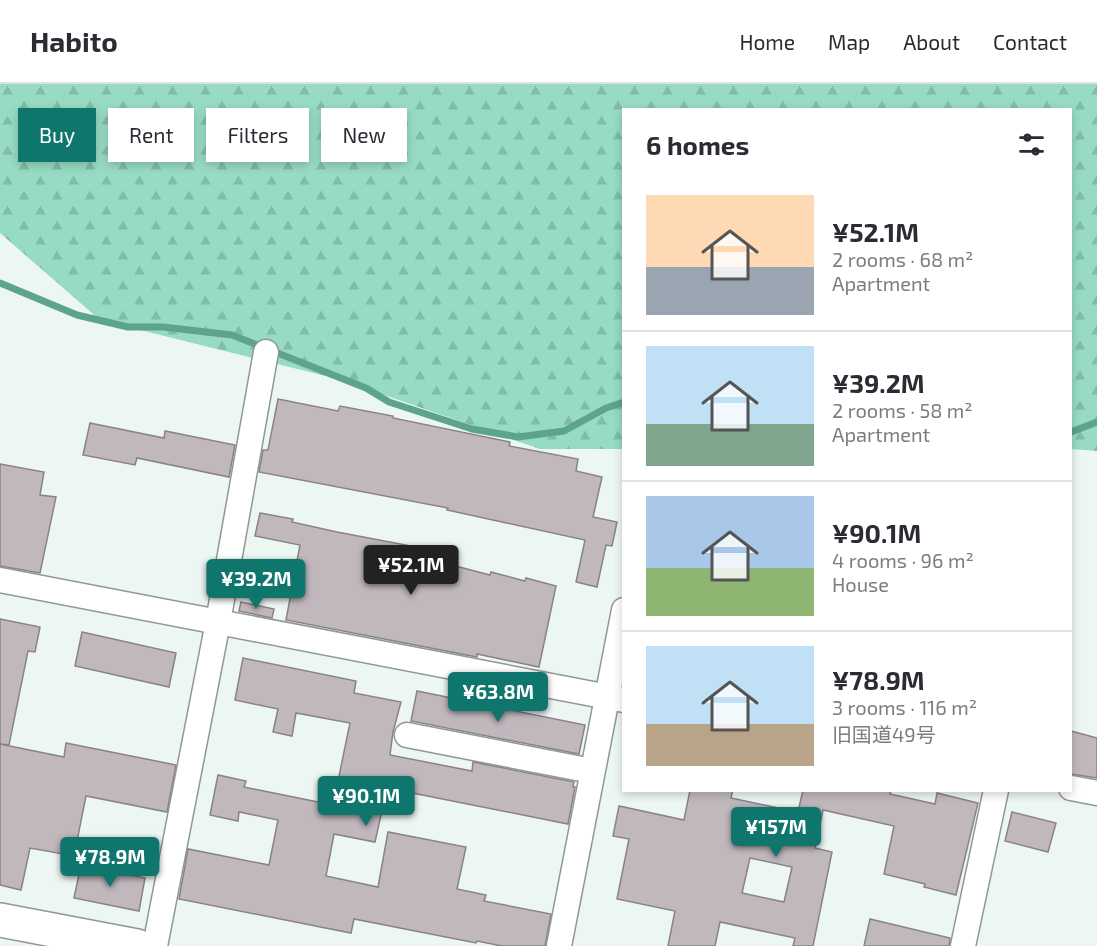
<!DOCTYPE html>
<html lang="en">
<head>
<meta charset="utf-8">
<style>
	body { margin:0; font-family:"Exo 2","Noto Sans JP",sans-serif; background:#f7f7f7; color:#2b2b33; height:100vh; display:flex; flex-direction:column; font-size:22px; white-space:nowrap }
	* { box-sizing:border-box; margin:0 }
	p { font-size:20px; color:#7c7c81 }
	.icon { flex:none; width:33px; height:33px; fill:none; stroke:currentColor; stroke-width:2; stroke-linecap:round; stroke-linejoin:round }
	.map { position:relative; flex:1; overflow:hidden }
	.details { position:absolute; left:622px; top:24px; width:450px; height:684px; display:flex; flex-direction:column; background:#fff; border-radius:0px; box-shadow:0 3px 9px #0003 }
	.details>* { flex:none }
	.top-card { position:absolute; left:18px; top:24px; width:514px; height:54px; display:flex; gap:12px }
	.price { position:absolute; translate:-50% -51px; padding:0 14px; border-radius:6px; background:#0f766e; color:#fff; font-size:20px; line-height:39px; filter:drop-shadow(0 2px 3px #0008) }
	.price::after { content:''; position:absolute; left:50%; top:36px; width:18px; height:14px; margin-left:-9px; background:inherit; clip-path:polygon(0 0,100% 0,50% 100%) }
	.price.current { background:#222; color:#fff }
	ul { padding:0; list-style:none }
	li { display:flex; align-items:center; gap:18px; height:150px; padding:0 24px }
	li+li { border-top:2px solid #e1e1e2 }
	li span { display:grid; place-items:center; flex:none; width:168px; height:120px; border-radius:0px; color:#555 }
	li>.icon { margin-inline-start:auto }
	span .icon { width:72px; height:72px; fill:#fffc; stroke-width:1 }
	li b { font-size:26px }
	h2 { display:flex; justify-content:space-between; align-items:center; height:72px; padding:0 24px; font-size:26px }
	.tag { padding:0 21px; border-radius:0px; background:#fff; box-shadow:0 3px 9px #0003; font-size:21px; line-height:54px }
	.tag.current { background:#0f766e; color:#fff }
	header { display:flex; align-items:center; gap:36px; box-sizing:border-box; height:84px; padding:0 30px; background:#fff; border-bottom:2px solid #e1e1e2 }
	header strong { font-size:28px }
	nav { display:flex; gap:33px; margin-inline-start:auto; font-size:21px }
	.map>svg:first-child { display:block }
	.forest { fill:url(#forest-firs) }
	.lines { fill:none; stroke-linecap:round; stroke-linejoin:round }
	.stream { stroke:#5da48c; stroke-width:7 }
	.building { fill:#c0b8bd; stroke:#8a8287; stroke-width:1.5; fill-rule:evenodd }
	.street-casing { stroke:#8f9894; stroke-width:27 }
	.secondary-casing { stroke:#8f9894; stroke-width:36 }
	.street { stroke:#fff; stroke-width:24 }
	.secondary { stroke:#fff; stroke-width:33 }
</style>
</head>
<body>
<header>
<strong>Habito</strong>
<nav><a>Home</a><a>Map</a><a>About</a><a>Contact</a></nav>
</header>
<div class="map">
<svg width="1097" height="862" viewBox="0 0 1097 862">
	<defs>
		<pattern id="forest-firs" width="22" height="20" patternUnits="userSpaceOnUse" patternTransform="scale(1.5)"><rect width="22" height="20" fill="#97dbc3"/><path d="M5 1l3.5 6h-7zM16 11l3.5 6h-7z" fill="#82bca8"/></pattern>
	</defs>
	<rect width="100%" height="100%" fill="#ecf6f2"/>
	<polygon class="forest" points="0,0 1097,0 1097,367 1071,365 1071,26 624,26 624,365 540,365 338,295 100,236 0,149"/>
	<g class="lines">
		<g class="stream">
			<polyline points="0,199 77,231 128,243 163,243 232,251 366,304 389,318 472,345 518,353 564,347 606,324 624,318"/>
			<polyline points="1071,348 1097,338"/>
		</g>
	</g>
	<g class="building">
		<polygon points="278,315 338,327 340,322 393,332 393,334 510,358 509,362 578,375 576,387 602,393 593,433 617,438 612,462 606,461 597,503 576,498 585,456 447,426 448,424 259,388 263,366 268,366"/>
		<polygon points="90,339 164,354 165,347 235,361 229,393 137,374 135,381 83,371"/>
		<polygon points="0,380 44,388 40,411 56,413 40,489 0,482"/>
		<polygon points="260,429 293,435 292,438 337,448 427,465 425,474 490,491 491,488 525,497 526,494 556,502 539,583 477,570 477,573 286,536 300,461 255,452"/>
		<polygon points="241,518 274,525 272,534 239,527"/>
		<polygon points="0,535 40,543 35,568 28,567 9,661 0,660"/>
		<polygon points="82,548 176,569 169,603 75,582"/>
		<polygon points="243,574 356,597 354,609 401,618 393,648 390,671 472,687 473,678 574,698 573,703 575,703 568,740 387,704 375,758 334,750 326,792 378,803 388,748 466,763 457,805 486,811 484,817 551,830 545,862 502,862 477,857 476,859 354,835 351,849 179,815 188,765 269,781 278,736 239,728 238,737 210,731 218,691 246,697 244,703 333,721 350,639 296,629 292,652 273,648 278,625 235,616"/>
		<polygon points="417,607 585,641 579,670 411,637"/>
		<polygon points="1071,647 1097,654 1097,694 1071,690"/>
		<polygon points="66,659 176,681 167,728 86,712 74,772 30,764 21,806 0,801 0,660 64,673"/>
		<path d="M690 706H733L731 714 798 728 803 706H891L890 710 935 720 937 709 978 719 956 811 924 803 925 800 884 790 894 742 823 726 815 764 832 768 813 862H793L795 854 720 838 715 862H668L675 827 617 815 629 755 613 752 619 722 684 736ZM750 774 792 783 784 818 742 809Z"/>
		<polygon points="1012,728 1056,739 1048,768 1005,757"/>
		<polygon points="81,781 145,794 139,827 74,814"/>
		<polygon points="870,835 950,854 949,862 864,862"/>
	</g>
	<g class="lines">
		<g class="street-casing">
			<g id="street">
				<polyline points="0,496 624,616"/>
				<polyline points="407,651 592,687"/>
				<polyline points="1071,704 1097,709"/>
				<polyline points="155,862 218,538 266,268"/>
				<polyline points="559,862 624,526"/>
				<polyline points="963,862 996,706"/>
			</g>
		</g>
		<g class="secondary-casing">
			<polyline id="secondary" points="0,836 137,862"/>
		</g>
		<use href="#street" class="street"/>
		<use href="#secondary" class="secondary"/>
	</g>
</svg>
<b class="price current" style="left:411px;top:512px">¥52.1M</b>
<b class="price" style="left:256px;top:526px">¥39.2M</b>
<b class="price" style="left:498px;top:639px">¥63.8M</b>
<b class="price" style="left:366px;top:743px">¥90.1M</b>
<b class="price" style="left:776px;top:774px">¥157M</b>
<b class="price" style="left:110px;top:804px">¥78.9M</b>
<div class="top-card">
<a class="tag current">Buy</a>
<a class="tag">Rent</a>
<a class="tag">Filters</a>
<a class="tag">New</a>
</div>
<section class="details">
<h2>6 homes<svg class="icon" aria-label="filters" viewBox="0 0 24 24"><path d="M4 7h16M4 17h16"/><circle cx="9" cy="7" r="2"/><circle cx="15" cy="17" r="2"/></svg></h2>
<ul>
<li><span style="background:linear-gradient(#ffd9b3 60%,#9aa5b1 0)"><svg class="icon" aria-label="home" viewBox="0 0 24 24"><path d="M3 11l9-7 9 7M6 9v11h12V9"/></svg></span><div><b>¥52.1M</b><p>2 rooms · 68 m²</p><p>Apartment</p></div></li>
<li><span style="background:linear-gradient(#bfe0f5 65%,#7fa58c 0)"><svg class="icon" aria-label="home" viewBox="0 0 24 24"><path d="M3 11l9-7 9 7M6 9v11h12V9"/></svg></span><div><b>¥39.2M</b><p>2 rooms · 58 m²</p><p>Apartment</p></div></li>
<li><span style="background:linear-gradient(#a9c7e8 60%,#8fb573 0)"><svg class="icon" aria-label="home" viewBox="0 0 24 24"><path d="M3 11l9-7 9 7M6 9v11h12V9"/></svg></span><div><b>¥90.1M</b><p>4 rooms · 96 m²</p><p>House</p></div></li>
<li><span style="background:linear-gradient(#bfe0f5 65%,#b9a48a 0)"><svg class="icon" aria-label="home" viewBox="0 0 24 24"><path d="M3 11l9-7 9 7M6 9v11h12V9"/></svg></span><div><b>¥78.9M</b><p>3 rooms · 116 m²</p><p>旧国道49号</p></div></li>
</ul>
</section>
</div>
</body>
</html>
